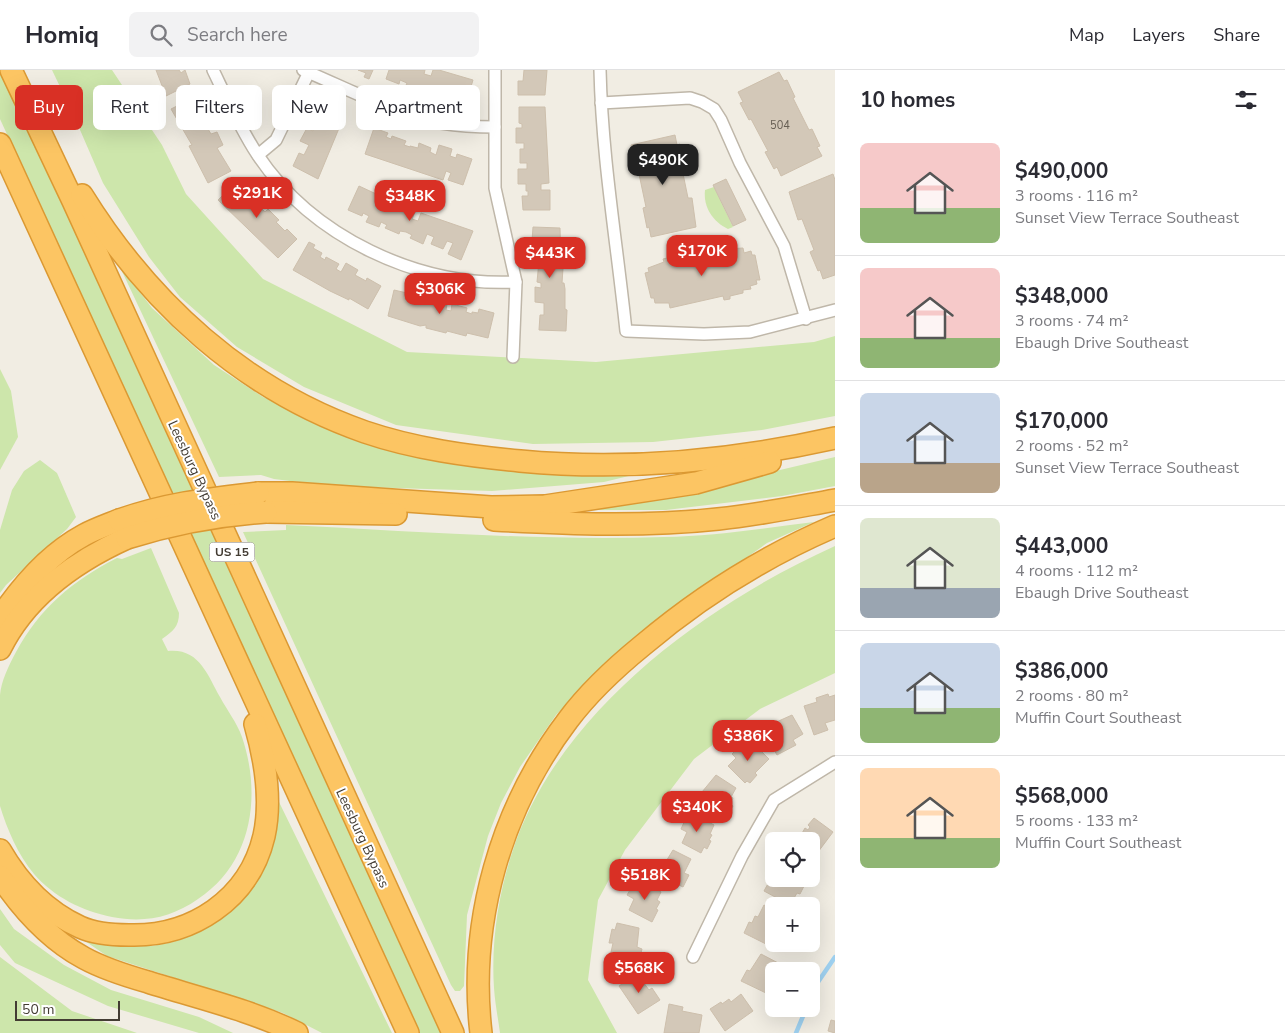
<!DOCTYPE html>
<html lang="en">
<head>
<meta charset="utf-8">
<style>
	body { margin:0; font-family:"Nunito Sans",sans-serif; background:#f2f2f3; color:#2b2b33; height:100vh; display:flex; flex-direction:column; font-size:19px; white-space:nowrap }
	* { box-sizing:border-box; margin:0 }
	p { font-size:16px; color:#7c7c81 }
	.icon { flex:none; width:28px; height:28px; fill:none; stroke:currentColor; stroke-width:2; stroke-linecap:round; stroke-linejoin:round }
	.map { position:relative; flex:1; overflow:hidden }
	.details { display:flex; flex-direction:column; background:#fff; width:450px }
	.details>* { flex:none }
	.banner { position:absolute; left:15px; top:15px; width:475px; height:45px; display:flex; gap:10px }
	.buttons { position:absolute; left:765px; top:762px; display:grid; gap:10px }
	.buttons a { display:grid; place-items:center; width:55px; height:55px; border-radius:8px; background:#fff; box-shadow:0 5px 20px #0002; font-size:25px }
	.scale { position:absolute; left:15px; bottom:12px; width:105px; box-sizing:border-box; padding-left:5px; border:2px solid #433c33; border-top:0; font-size:14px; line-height:18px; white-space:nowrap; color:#433c33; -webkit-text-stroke:4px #fff; paint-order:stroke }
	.price { position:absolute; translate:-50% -42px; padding:0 11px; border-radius:10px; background:#d93025; color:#fff; font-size:16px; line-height:32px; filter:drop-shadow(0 1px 2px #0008) }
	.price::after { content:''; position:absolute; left:50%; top:30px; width:15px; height:11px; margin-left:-8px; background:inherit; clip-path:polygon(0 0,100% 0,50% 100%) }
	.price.current { background:#222; color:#fff }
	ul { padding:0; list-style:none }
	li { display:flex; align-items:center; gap:15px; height:125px; padding:0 25px }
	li+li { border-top:1px solid #e1e1e2 }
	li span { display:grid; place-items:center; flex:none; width:140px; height:100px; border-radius:8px; color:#555 }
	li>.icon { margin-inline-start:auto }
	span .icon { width:60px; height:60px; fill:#fffc; stroke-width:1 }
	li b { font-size:21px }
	h2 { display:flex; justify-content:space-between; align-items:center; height:60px; padding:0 25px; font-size:21px }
	.pill { padding:0 18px; border-radius:8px; background:#fff; box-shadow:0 5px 20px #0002; font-size:18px; line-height:45px }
	.pill.current { background:#d93025; color:#fff }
	header { display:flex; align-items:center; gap:30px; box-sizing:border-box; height:70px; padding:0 25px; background:#fff; border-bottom:1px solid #e1e1e2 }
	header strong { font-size:24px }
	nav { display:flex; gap:28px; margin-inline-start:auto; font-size:18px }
	.search { width:350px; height:45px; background:#f2f2f3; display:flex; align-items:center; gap:12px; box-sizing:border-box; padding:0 18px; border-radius:8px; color:#7c7c81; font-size:19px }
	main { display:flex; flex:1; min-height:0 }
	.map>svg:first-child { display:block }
	.green { fill:#cde6ab }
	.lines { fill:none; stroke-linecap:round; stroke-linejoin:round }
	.stream { stroke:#9ed0ef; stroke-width:4.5 }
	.building { fill:#d3c8b8; stroke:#cdbfac }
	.street-casing { stroke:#bfb7a9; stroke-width:14 }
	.highway-casing { stroke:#db9933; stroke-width:24 }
	.street { stroke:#fff; stroke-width:11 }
	.highway { stroke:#fcc563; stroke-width:21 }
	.highway-bridge-casing { stroke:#db9933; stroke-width:24; stroke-linecap:butt }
	.highway-bridge { stroke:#fcc563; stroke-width:21 }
	.labels { text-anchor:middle; stroke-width:4; stroke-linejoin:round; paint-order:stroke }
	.number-label { font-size:11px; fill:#675f54 }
	.shield { fill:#fff; stroke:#7b7670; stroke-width:1 }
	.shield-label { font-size:12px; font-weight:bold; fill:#433c33 }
	.street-label { font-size:14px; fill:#433c33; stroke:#fff }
</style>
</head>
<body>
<header>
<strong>Homiq</strong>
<div class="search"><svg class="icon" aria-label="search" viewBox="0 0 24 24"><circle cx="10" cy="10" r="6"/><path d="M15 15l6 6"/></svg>Search here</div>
<nav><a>Map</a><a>Layers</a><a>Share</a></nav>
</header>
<main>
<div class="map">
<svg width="835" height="963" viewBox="0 0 835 963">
	<rect width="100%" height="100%" fill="#f1ede3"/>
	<g class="green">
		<polygon points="0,0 2,0 445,963 420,963 0,49"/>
		<polygon points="52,0 112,0 162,75 186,124 263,209 407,282 596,292 814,272 835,266 835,346 762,360 653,372 533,374 396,355 304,317 237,277 180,227 149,187 103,113 74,46"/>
		<path d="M714 117 733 157 728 159C713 152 703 137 705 120Z"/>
		<polygon points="119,195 152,238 214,295 263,327 346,365 637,404 604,412 492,421 330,416 274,409 261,405 219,407"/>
		<polygon points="0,299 11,321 18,367 0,400"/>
		<polygon points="835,387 835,416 782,426 666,440 555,440 692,421"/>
		<polygon points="40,390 57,403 76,447 67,459 6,515 0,523 0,460 12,420 24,401"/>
		<path d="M814 452 767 473 647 558 613 587 556 645 520 697 501 733 488 766 467 845 464 916 460 921H455L451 915 243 462 286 460V455C412 461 538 471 664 467 714 466 765 458 814 452Z"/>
		<path d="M835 476V603L760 639 694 689 625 780 598 830 588 910 617 963H500C498 948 495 933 494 918 491 874 498 825 512 783 556 643 706 534 835 476Z"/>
		<path d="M151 478 179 543C179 557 173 561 162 569L168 581C199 578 207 604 220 627 227 640 237 653 242 667 262 726 252 793 198 829 171 848 144 853 112 847 82 841 54 827 34 804 18 785 7 759 0 736 0 700 0 662 0 625 1 611 9 595 16 582 40 538 72 511 117 488L122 489Z"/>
		<polygon points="279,732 392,963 322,963 283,943 107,886 82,869 104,875 152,876 173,872 213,853 277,749"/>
		<polygon points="0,839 14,859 64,895 111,920 199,947 233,963 199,963 108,936 15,893 0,875"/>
		<polygon points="0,887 72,941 137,963 0,963"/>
	</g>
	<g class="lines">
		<g class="stream">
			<polyline points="811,927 818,912 835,887"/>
			<polyline points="796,963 806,939"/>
		</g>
	</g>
	<g class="building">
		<polygon points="156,0 179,0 181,3 185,0 190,14 166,26"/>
		<polygon points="358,0 373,0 369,9 364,7 366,3"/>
		<polygon points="389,0 425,0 424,4 431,6 433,0 439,0 473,10 465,36 450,31 452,23 447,22 446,27 439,25 438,28 424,24 425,20 420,19 418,25 404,20 407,13 400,10 399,14 386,9"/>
		<polygon points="524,0 547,0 545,25 518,25 518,11 523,11"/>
		<polygon points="779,2 784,11 787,10 795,27 793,28 809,60 812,59 820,76 817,77 822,86 781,106 777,97 774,99 765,82 768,81 751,49 749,50 740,33 743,32 738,22"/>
		<polygon points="195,27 203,39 198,42 201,46 205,44 213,56 208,59 211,64 217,62 223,75 217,78 231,101 208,113 189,76 192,75 189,70 171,39"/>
		<polygon points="519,37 545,37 549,113 541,114 541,120 550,120 550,140 523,140 522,126 528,126 528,121 526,121 526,114 518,114 518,99 527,99 527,93 520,93 520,79 524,79 524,73 516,73 516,58 522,58 522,54 519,53"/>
		<polygon points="318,39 342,51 318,109 293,96 299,83 304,85 309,75 300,71 307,58 313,61 315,56 311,54"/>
		<polygon points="374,58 388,63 386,67 391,69 392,66 406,71 404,75 410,77 410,76 418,78 419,73 431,78 430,82 436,85 439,75 452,79 450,86 456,88 457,84 472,89 463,115 448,110 451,103 446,101 443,110 365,84"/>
		<polygon points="675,65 677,75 680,74 684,93 681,94 688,128 692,128 696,157 651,167 649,157 647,158 643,138 646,137 639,104 634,105 629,85 633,85 631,75"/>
		<polygon points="833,104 835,110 835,205 823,209 820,200 818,201 810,182 814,180 802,149 798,150 789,122"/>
		<polygon points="726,109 746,150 733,156 713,115"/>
		<polygon points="238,110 249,121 245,125 249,129 256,122 266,133 261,138 265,142 268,139 279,150 276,152 285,161 287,159 297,169 278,188 218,130"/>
		<polygon points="359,116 415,142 412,149 418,151 421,143 473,161 461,190 448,184 453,173 447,171 443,179 431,174 434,167 427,164 423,174 410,168 412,165 406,162 400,161 399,164 385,158 387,155 381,152 379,157 366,152 369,146 363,143 362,146 348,140"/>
		<polygon points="533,157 560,158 561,198 563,198 562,213 564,213 565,219 565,239 567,240 566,261 539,260 540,245 544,245 544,233 535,232 535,217 541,218 541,213 537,212 539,191 535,191 537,171 532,171"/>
		<polygon points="309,172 315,175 313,178 322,183 320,187 325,190 326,187 339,194 336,199 341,202 346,193 358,200 355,205 366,211 367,208 381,216 368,239 349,228 349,230 330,221 293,200"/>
		<polygon points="726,176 727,179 743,178 744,183 751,181 752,185 755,185 760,210 756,210 757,214 750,216 751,219 743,220 743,223 730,226 730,229 724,230 723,226 670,238 669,233 655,233 654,228 651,228 645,203 649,202 648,198 664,192 663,189 671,187 671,185 681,183 682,188 717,181 716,178"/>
		<polygon points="394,220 407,223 405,229 411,231 415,221 428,225 426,233 431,234 432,228 439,230 439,232 447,234 446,240 451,241 452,234 467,238 466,242 472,244 472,242 478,243 479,239 494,243 488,268 467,263 466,266 447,261 446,263 426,258 426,255 420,256 388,246"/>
		<polygon points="828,624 829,627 835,625 835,650 825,653 828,660 814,665 804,636 817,632 816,628"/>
		<polygon points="792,645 803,664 793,670 796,675 777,685 764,662 774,656 772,654"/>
		<polygon points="750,670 769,689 755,703 757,705 750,713 747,711 745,713 728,696 736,688 732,684 742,674 744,676"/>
		<polygon points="716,705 736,718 731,727 733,728 730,734 733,736 725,748 701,734 707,725 702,722"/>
		<polygon points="692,743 714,755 710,764 712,765 709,770 711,771 707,779 704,777 701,783 682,773 687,762 681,759 686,748 689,749"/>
		<polygon points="814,748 833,762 812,790 811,771 792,771 798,763 801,765 805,758 808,760 810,757 808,755"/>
		<polygon points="673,780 691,789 684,803 689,805 683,817 679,815 678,817 657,806"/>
		<polygon points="776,809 804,809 803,811 806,812 800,824 797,823 790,835 764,821 770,810 774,812"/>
		<polygon points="639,810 661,822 657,830 660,832 656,839 658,840 652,852 629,840 634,829 627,825 633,815 636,816"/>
		<polygon points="764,835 774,840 774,863 768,875 744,863 749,852 752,853 755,846 758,847"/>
		<polygon points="617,853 639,858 637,877 642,879 639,891 610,887 613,873 609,873 612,859 615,860"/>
		<polygon points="761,884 782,895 779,901 774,901 774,913 772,912 766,923 741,911 747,900 750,901"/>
		<polygon points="637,904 649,920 652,918 660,930 638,944 619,916"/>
		<polygon points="741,924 753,941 725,961 710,939 721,932 722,934 729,929 731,932"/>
		<polygon points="669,934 683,937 682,941 702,945 699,963 664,963"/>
		<polygon points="831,950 835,951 835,963 828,961"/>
	</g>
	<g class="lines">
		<g class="street-casing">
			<g id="street">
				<path d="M213 0C227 29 240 58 257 84 312 167 418 217 516 212"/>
				<path d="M303 0C348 19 393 43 441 53 459 56 477 57 495 57"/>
				<polyline points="495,0 495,118 516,212 513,287"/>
				<path d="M600 0C602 88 617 174 626 261L704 264 750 262 835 240"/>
				<polyline points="601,33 690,28 702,32 714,39 721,50 740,93 784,176 806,249"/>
				<polyline points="258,85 276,70 309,2"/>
				<polyline points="693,887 742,786 774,730 835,692"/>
			</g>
		</g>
		<g class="highway-casing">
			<g id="highway">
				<polyline points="11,0 73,131 453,963"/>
				<polyline points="0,74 408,963"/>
				<path d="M82 125C149 233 244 320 365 362 415 379 468 386 520 391 626 401 732 391 835 368"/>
				<polyline points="258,423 292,423 491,437 545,436 696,413 770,392"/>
				<polyline points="266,442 396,444"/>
				<path d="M494 450C569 454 643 457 718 449 758 445 796 437 835 430"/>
				<path d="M0 548C22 515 49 484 84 465 95 459 107 455 119 450"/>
				<path d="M0 579C26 526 74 492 127 468"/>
				<path d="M0 780C19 813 45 841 80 857 95 864 112 865 129 865 191 867 249 830 264 766 272 730 265 689 255 654"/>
				<path d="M0 806C22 839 49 869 84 888 104 899 127 906 148 912 198 928 251 940 297 963"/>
				<path d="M481 963C468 852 501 738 568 650 589 622 616 597 643 575 701 526 765 486 835 456"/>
			</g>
		</g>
		<use href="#street" class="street"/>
		<use href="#highway" class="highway"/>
		<g class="highway-bridge-casing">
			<g id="highway-bridge">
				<path d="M119 450C168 433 207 429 258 423"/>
				<path d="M127 468C172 454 219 445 266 442"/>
			</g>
		</g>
		<use href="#highway-bridge" class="highway-bridge"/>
	</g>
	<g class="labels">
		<g class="number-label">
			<text x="780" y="59">504</text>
		</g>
		<rect class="shield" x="209.5" y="472.5" width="45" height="19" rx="4"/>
		<g class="shield-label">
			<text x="232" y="486">US 15</text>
		</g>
		<g class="street-label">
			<text transform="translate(195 400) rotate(65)" y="5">Leesburg Bypass</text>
			<text transform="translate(363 768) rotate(65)" y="5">Leesburg Bypass</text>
		</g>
	</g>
</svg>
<div class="buttons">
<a><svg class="icon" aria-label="locate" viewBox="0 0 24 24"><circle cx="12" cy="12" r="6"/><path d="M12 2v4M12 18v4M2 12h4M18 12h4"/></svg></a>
<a>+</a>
<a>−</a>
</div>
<div class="scale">50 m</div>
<b class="price current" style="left:663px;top:116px">$490K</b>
<b class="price" style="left:257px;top:149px">$291K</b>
<b class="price" style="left:410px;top:152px">$348K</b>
<b class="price" style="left:702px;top:207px">$170K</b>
<b class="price" style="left:550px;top:209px">$443K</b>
<b class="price" style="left:440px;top:245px">$306K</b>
<b class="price" style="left:748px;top:692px">$386K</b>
<b class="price" style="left:697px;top:763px">$340K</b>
<b class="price" style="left:645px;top:831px">$518K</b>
<b class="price" style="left:639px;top:924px">$568K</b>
<div class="banner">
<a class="pill current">Buy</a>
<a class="pill">Rent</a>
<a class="pill">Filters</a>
<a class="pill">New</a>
<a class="pill">Apartment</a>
</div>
</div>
<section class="details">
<h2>10 homes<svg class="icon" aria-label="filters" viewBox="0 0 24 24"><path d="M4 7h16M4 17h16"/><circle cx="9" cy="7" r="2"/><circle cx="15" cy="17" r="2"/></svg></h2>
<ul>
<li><span style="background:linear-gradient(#f6c9c9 65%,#8fb573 0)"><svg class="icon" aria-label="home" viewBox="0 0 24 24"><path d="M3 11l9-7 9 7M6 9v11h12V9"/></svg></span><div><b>$490,000</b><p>3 rooms · 116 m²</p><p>Sunset View Terrace Southeast</p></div></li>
<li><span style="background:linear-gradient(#f6c9c9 70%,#8fb573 0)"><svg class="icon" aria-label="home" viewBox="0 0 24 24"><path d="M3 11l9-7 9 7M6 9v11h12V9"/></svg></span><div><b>$348,000</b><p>3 rooms · 74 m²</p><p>Ebaugh Drive Southeast</p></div></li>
<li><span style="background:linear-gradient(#c9d6e8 70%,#b9a48a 0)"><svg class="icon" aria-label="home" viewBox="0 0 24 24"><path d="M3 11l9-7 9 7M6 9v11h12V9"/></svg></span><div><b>$170,000</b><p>2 rooms · 52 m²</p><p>Sunset View Terrace Southeast</p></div></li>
<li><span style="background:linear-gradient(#dfe7d0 70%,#9aa5b1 0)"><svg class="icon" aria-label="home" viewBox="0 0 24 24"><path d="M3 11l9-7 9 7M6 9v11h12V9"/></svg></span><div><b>$443,000</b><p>4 rooms · 112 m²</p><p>Ebaugh Drive Southeast</p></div></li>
<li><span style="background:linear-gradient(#c9d6e8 65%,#8fb573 0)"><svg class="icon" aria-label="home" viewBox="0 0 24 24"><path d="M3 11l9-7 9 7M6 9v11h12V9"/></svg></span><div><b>$386,000</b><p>2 rooms · 80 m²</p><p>Muffin Court Southeast</p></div></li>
<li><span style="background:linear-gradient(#ffd9b3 70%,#8fb573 0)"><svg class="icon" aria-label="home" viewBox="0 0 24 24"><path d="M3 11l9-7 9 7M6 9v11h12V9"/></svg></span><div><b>$568,000</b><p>5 rooms · 133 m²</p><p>Muffin Court Southeast</p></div></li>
</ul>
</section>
</main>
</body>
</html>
